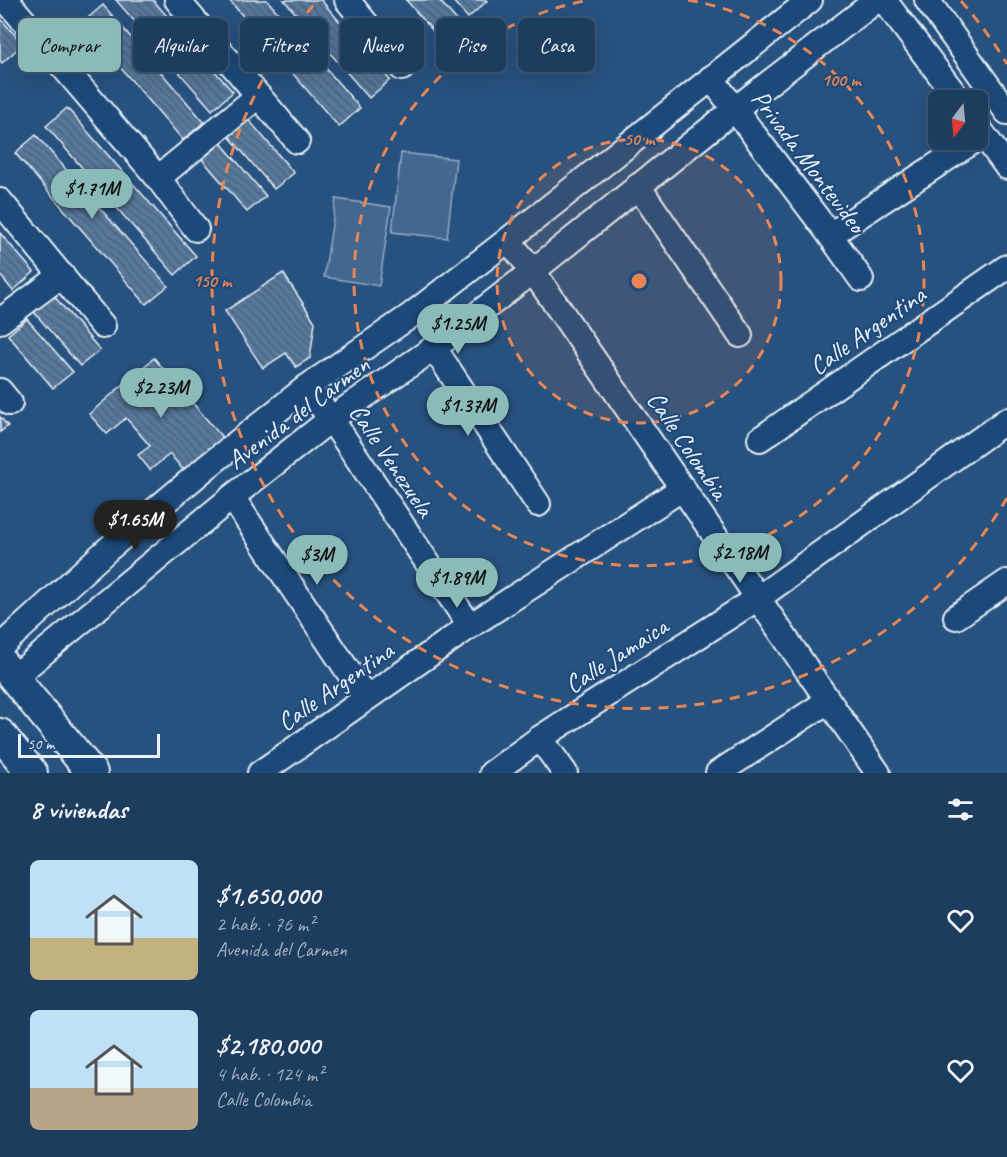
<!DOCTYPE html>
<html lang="es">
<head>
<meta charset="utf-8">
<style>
	body { margin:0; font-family:Caveat,sans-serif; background:#2a4868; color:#f1f3f6; height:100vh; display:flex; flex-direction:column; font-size:22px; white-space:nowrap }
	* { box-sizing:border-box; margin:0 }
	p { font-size:20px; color:#a0aebd }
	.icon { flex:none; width:33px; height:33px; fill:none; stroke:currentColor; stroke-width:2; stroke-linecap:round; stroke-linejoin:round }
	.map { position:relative; height:773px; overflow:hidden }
	.details { display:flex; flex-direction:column; background:#1d3d5f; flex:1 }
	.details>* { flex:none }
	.top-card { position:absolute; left:18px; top:18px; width:600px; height:54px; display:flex; gap:12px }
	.needle { width:39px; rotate:196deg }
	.buttons { position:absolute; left:928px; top:90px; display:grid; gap:12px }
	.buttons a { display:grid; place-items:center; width:60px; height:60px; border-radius:9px; background:#1d3d5f; box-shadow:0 6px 24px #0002,0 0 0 2px #3b5674; font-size:30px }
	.scale { position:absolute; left:18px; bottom:15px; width:142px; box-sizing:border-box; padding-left:6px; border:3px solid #e8f1f8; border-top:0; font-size:16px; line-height:21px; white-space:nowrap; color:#e8f1f8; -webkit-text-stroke:4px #1f4a7a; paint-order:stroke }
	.price { position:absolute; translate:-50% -51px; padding:0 14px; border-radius:21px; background:#8bbbb9; color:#111; font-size:20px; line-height:39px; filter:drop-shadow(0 2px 3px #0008) }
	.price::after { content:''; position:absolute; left:50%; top:36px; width:18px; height:14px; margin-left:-9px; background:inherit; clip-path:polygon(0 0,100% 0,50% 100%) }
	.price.selected { background:#222; color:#fff }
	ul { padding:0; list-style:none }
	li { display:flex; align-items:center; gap:18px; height:150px; padding:0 30px }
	li span { display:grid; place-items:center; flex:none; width:168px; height:120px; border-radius:9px; color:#555 }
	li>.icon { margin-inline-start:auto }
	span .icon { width:72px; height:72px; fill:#fffc; stroke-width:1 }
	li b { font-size:26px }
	h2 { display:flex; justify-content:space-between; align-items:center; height:72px; padding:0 30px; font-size:26px }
	.chip { padding:0 21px; border-radius:9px; background:#1d3d5f; box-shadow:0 6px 24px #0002,0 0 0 2px #3b5674; font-size:21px; line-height:54px }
	.chip.selected { background:#8bbbb9; color:#111 }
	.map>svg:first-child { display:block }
	.pitch { fill:#436891; stroke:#96acc4; stroke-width:1.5 }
	.building { fill:url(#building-back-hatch); stroke:#e8f1f8; stroke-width:1.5 }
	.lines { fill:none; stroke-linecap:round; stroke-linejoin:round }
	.minor-casing { stroke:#e8f1f8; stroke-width:28 }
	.major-casing { stroke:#e8f1f8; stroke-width:34 }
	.minor { stroke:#1f4a7a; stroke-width:24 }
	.major { stroke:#1f4a7a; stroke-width:30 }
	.ring { fill:none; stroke:#e88753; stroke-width:3; stroke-dasharray:10 8 }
	.labels { text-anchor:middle; stroke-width:4.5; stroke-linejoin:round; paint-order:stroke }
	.street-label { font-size:26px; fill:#e8f1f8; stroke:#1f4a7a }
	.centre { fill:#e88753; stroke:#1f4a7a; stroke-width:3 }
	.ring-label { font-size:18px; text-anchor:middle; font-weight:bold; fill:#e88753; stroke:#1f4a7a; stroke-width:4.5; stroke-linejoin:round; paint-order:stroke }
</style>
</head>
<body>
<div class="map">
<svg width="1007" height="773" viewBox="0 0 1007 773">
	<defs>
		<pattern id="building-back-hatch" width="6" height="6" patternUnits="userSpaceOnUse" patternTransform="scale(1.5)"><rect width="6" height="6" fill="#57789d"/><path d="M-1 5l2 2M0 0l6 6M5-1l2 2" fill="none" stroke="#4f6278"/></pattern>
	</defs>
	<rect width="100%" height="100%" fill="#27517f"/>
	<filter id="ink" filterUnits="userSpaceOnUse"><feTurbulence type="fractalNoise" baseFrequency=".0167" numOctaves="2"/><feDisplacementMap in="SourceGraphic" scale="12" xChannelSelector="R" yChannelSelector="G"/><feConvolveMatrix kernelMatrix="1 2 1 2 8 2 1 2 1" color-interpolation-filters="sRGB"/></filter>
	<g filter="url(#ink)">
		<g class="pitch">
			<polygon points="401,153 456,159 447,238 392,232"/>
			<polygon points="336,199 391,207 379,286 324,277"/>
		</g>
		<g class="building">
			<polygon points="116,0 153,0 233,92 212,110"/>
			<polygon points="229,0 267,0 360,108 339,127"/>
			<polygon points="284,0 321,0 390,80 369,98"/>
			<polygon points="406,0 439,0 460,24 441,40"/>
			<polygon points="452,0 486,0 487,1 468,18"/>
			<polygon points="103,5 204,122 183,140 82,23"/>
			<polygon points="0,18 23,44 2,63 0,61"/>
			<polygon points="67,108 196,256 175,275 46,126"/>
			<polygon points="248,119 294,173 274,189 228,135"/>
			<polygon points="36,135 168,286 146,304 15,153"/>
			<polygon points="221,143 266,196 247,212 202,159"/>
			<polygon points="0,233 34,272 13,291 0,275"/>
			<polygon points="283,273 315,322 310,358 296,367 286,353 263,368 225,311"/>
			<polygon points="54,296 100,350 80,366 34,312"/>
			<polygon points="27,319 73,372 53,388 8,335"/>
			<polygon points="154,358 227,443 188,476 170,454 150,470 138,455 150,446 126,418 107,434 89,414"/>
			<polygon points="0,417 8,426 0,432"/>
		</g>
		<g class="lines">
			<g class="minor-casing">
				<g id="minor">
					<polyline points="6,0 158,178 196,229"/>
					<polyline points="177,0 297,141"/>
					<polyline points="347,0 402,68"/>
					<polyline points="884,0 959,100"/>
					<polyline points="927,0 1007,112"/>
					<polyline points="711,78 830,235 861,279"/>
					<polyline points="978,127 1007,167"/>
					<polyline points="158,178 258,96"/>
					<polyline points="638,186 740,335"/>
					<polyline points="0,201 103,326"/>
					<polyline points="830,235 975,140"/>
					<polyline points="508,240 533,271 878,773"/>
					<polyline points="0,321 62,275"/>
					<polyline points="434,348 538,504"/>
					<polyline points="307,387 331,419 470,626"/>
					<polyline points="0,391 10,403"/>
					<polyline points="760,439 1007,267"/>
					<polyline points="232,497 366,698"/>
					<polyline points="956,617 1007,582"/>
					<polyline points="0,647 107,550 208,466 307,387 410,316 508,240 810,0"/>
					<polyline points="14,677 232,497 331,419 434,348 533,271 735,109 877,0"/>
					<polyline points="540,738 565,773"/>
					<polyline points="260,773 470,626 683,488"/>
					<polyline points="492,773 540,738 758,598 1007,420"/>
					<polyline points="718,773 828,701"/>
				</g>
			</g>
			<g class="major-casing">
				<g id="major">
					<polyline points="0,661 92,773"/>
					<polyline points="0,734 32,773"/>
				</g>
			</g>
			<use href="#minor" class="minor"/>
			<use href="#major" class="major"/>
		</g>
	</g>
	<circle cx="639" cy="281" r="142" fill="#e88753" fill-opacity=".12"/>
	<g class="ring">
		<circle cx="639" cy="281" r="142"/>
		<path d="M688 0A285 285 0 1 1 590 0"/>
		<path d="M1007 498A427 427 0 1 1 317 1M961 1A427 427 0 0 1 1007 64"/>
	</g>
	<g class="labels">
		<g class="street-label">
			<text transform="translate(809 161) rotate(53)" y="9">Privada Montevideo</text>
			<text transform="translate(867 330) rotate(-35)" y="9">Calle Argentina</text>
			<text transform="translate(298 412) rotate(-37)" y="9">Avenida del Carmen</text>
			<text transform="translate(688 445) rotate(56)" y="9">Calle Colombia</text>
			<text transform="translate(392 460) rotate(56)" y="9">Calle Venezuela</text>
			<text transform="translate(616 655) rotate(-33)" y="9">Calle Jamaica</text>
			<text transform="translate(335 686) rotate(-35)" y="9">Calle Argentina</text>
		</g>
	</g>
	<circle cx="639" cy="281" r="9" class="centre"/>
	<g class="ring-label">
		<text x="841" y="86">100 m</text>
		<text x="639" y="145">50 m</text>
		<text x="212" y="287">150 m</text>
	</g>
</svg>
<div class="buttons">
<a><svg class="needle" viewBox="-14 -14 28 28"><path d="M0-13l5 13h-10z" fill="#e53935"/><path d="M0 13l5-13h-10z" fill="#a0aebd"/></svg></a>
</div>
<div class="scale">50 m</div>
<b class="price" style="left:92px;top:220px">$1.71M</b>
<b class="price" style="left:458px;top:355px">$1.25M</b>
<b class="price" style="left:161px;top:419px">$2.23M</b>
<b class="price" style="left:468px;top:437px">$1.37M</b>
<b class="price selected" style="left:135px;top:551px">$1.65M</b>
<b class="price" style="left:740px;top:584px">$2.18M</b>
<b class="price" style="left:317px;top:586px">$3M</b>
<b class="price" style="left:457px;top:609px">$1.89M</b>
<div class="top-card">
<a class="chip selected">Comprar</a>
<a class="chip">Alquilar</a>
<a class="chip">Filtros</a>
<a class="chip">Nuevo</a>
<a class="chip">Piso</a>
<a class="chip">Casa</a>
</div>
</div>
<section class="details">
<h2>8 viviendas<svg class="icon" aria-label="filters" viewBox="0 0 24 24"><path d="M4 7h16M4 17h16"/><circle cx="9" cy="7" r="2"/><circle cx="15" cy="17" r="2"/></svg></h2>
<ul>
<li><span style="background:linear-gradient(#bfe0f5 65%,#c2b280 0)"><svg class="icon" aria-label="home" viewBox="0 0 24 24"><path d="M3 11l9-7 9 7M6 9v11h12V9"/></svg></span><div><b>$1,650,000</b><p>2 hab. · 76 m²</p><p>Avenida del Carmen</p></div><svg class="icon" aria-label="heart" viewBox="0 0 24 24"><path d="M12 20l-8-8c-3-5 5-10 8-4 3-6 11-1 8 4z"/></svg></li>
<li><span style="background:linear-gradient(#bfe0f5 65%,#b9a48a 0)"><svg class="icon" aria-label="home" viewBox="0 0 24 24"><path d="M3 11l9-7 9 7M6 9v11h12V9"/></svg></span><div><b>$2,180,000</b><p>4 hab. · 124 m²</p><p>Calle Colombia</p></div><svg class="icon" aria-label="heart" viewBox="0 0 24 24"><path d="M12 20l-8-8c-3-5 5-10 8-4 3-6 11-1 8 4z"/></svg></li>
</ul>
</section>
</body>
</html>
